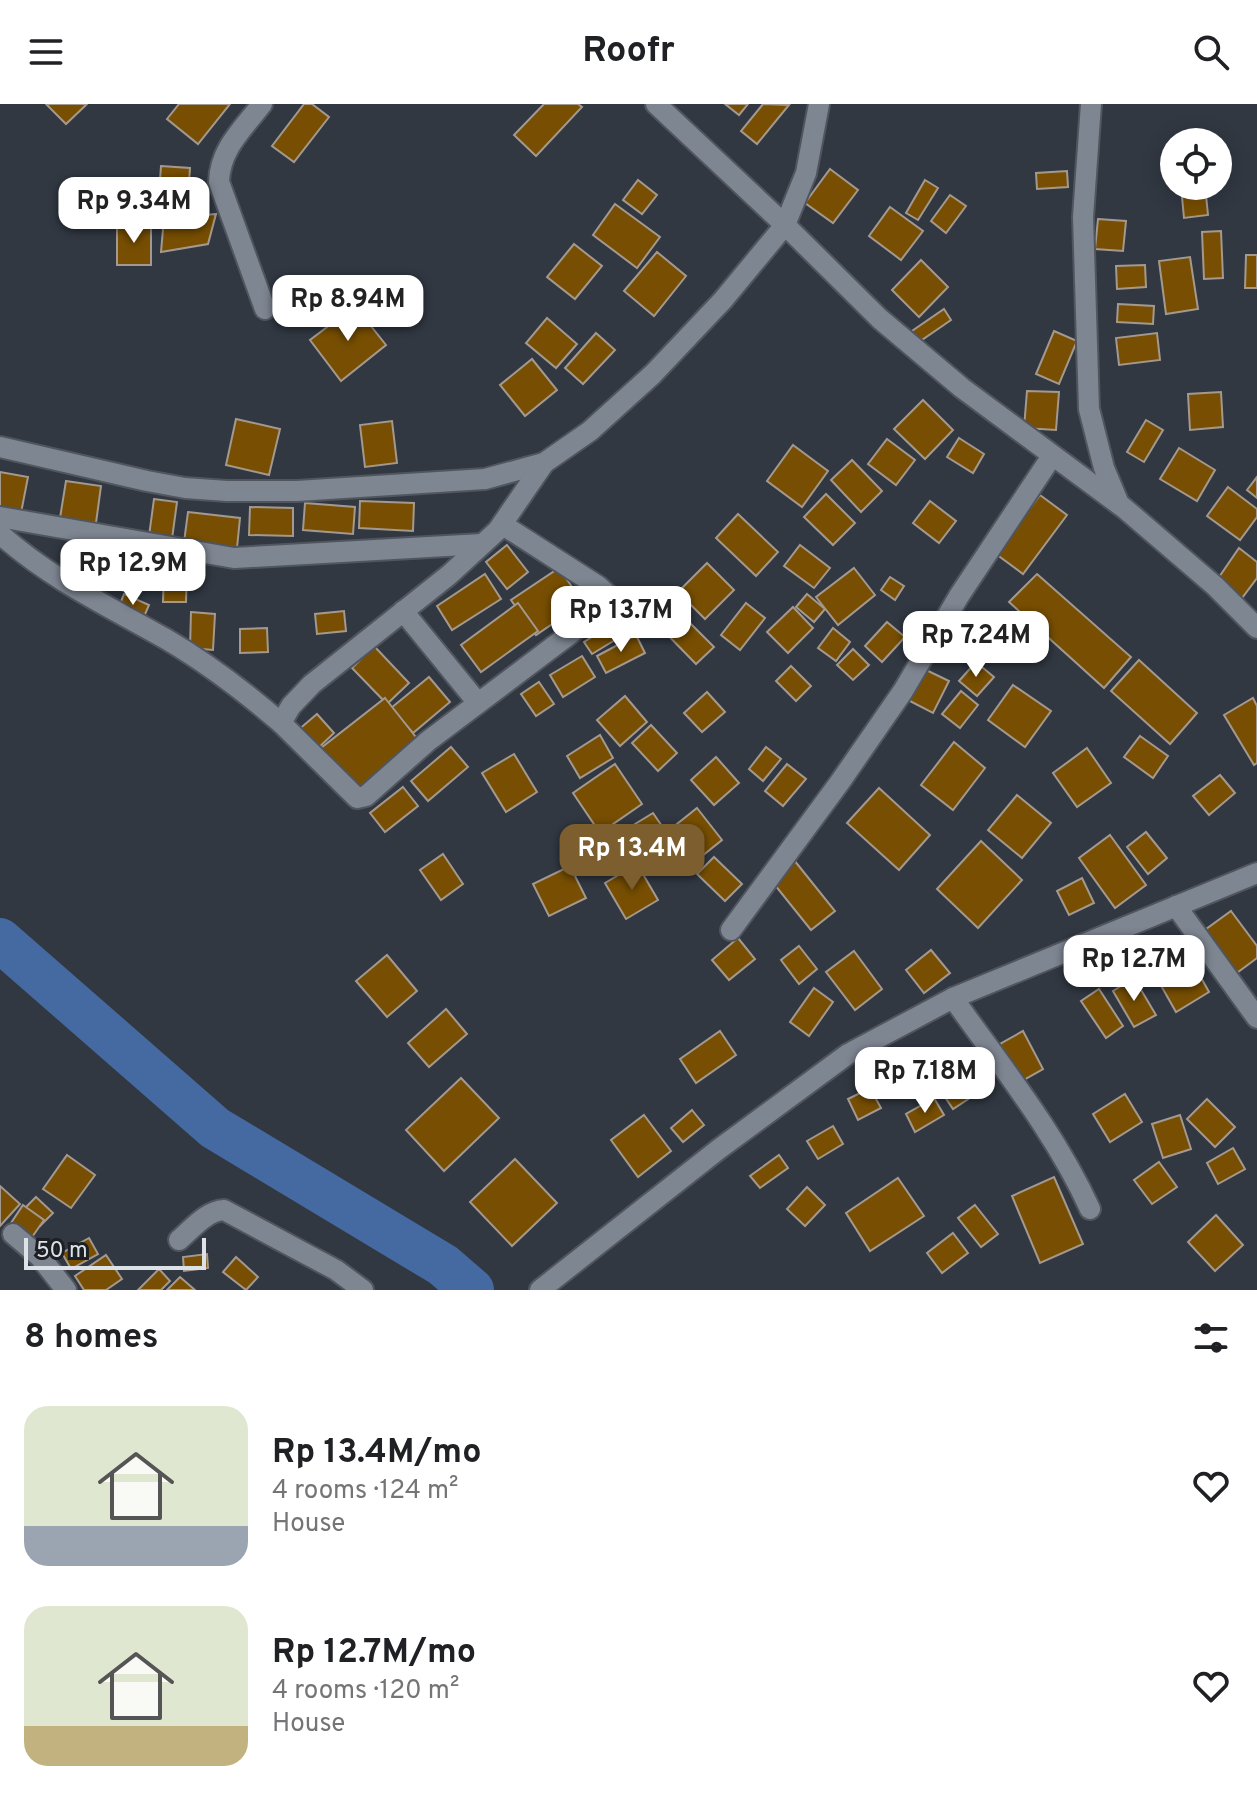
<!DOCTYPE html>
<html lang="en">
<head>
<meta charset="utf-8">
<style>
	body { margin:0; font-family:Overpass,sans-serif; background:#f2f2f2; color:#202124; height:100vh; display:flex; flex-direction:column; font-size:30px; white-space:nowrap }
	* { box-sizing:border-box; margin:0 }
	p { font-size:26px; color:#757577 }
	.icon { flex:none; width:44px; height:44px; fill:none; stroke:currentColor; stroke-width:2; stroke-linecap:round; stroke-linejoin:round }
	.map { position:relative; height:1186px; overflow:hidden }
	.panel { display:flex; flex-direction:column; background:#fff; flex:1 }
	.panel>* { flex:none }
	.buttons { position:absolute; left:1160px; top:24px; display:grid; gap:16px }
	.buttons a { display:grid; place-items:center; width:72px; height:72px; border-radius:50%; background:#fff; box-shadow:0 4px 20px #0003; font-size:40px }
	.scale { position:absolute; left:24px; bottom:20px; width:182px; box-sizing:border-box; padding-left:8px; border:4px solid #dde1e8; border-top:0; font-size:22px; line-height:28px; white-space:nowrap; color:#dde1e8; -webkit-text-stroke:6px #1c1f23; paint-order:stroke }
	.price { position:absolute; translate:-50% -68px; padding:0 18px; border-radius:16px; background:#fff; color:#222; font-size:26px; line-height:52px; filter:drop-shadow(0 2px 4px #0008) }
	.price::after { content:''; position:absolute; left:50%; top:48px; width:24px; height:18px; margin-left:-12px; background:inherit; clip-path:polygon(0 0,100% 0,50% 100%) }
	.price.selected { background:#7c5e2f; color:#fff }
	ul { padding:0; list-style:none }
	li { display:flex; align-items:center; gap:24px; height:200px; padding:0 24px }
	li span { display:grid; place-items:center; flex:none; width:224px; height:160px; border-radius:24px; color:#555 }
	li>.icon { margin-inline-start:auto }
	span .icon { width:96px; height:96px; fill:#fffc; stroke-width:1 }
	li b { font-size:34px }
	h2 { display:flex; justify-content:space-between; align-items:center; height:96px; padding:0 24px; font-size:34px }
	header { display:flex; justify-content:space-between; align-items:center; height:104px; padding:0 24px; background:#fff; font-size:36px; font-weight:700 }
	.map>svg:first-child { display:block }
	.lines { fill:none; stroke-linecap:round; stroke-linejoin:round }
	.river { stroke:#456aa1; stroke-width:44 }
	.building { fill:#784f02; stroke:#a3998e; stroke-width:2 }
	.street-casing { stroke:#50555e; stroke-width:24 }
	.secondary-casing { stroke:#50555e; stroke-width:24 }
	.street { stroke:#7e8692; stroke-width:20 }
	.secondary { stroke:#7e8692; stroke-width:20 }
</style>
</head>
<body>
<header><svg class="icon" aria-label="menu" viewBox="0 0 24 24"><path d="M4 6h16M4 12h16M4 18h16"/></svg>Roofr<svg class="icon" aria-label="search" viewBox="0 0 24 24"><circle cx="10" cy="10" r="6"/><path d="M15 15l6 6"/></svg></header>
<div class="map">
<svg width="1257" height="1186" viewBox="0 0 1257 1186">
	<rect width="100%" height="100%" fill="#313842"/>
	<g class="lines">
		<polyline class="river" points="0,836 215,1024 443,1161 472,1186"/>
	</g>
	<g class="building">
		<polygon points="46,0 87,0 66,20"/>
		<polygon points="179,0 230,0 198,40 167,15"/>
		<polygon points="304,0 312,0 329,13 294,58 272,42"/>
		<polygon points="544,0 578,0 582,3 536,52 514,31"/>
		<polygon points="725,0 748,0 739,11"/>
		<polygon points="763,0 789,1 757,40 741,27"/>
		<polygon points="161,62 190,64 187,107 158,105"/>
		<polygon points="830,65 858,86 833,119 805,99"/>
		<polygon points="1067,67 1068,83 1037,85 1036,69"/>
		<polygon points="638,76 657,91 642,110 623,96"/>
		<polygon points="925,76 938,84 918,116 906,109"/>
		<polygon points="950,91 966,102 946,129 931,117"/>
		<polygon points="1206,91 1208,111 1184,114 1182,93"/>
		<polygon points="615,100 660,133 637,164 593,131"/>
		<polygon points="890,103 923,127 901,156 869,132"/>
		<polygon points="216,110 208,140 161,148 164,114"/>
		<polygon points="1098,115 1126,117 1123,147 1095,145"/>
		<polygon points="151,121 151,161 117,161 117,122"/>
		<polygon points="1221,127 1223,174 1204,175 1202,128"/>
		<polygon points="574,140 602,162 575,195 547,173"/>
		<polygon points="657,148 686,172 654,212 624,187"/>
		<polygon points="1246,151 1257,151 1257,184 1245,184"/>
		<polygon points="1190,153 1198,205 1166,210 1159,157"/>
		<polygon points="921,156 948,183 919,213 892,186"/>
		<polygon points="1145,161 1146,183 1117,185 1116,162"/>
		<polygon points="1118,200 1154,202 1153,220 1117,218"/>
		<polygon points="355,202 386,241 341,277 310,236"/>
		<polygon points="944,205 951,216 916,240 909,229"/>
		<polygon points="547,214 577,240 556,264 526,239"/>
		<polygon points="1054,227 1077,237 1059,280 1036,270"/>
		<polygon points="596,229 615,246 583,280 565,264"/>
		<polygon points="1157,229 1160,256 1119,261 1116,234"/>
		<polygon points="532,255 557,286 525,312 500,281"/>
		<polygon points="1027,287 1059,288 1056,326 1024,324"/>
		<polygon points="1221,288 1223,323 1190,326 1188,290"/>
		<polygon points="923,296 953,326 925,355 894,325"/>
		<polygon points="236,315 280,325 269,371 226,361"/>
		<polygon points="1146,316 1163,326 1144,358 1127,348"/>
		<polygon points="392,317 397,359 365,363 360,321"/>
		<polygon points="959,334 984,350 973,369 947,353"/>
		<polygon points="887,335 915,356 896,381 868,360"/>
		<polygon points="793,341 828,367 802,403 767,377"/>
		<polygon points="1179,344 1215,366 1197,397 1160,375"/>
		<polygon points="852,356 882,387 861,408 831,376"/>
		<polygon points="0,368 28,373 21,409 0,405"/>
		<polygon points="1257,373 1257,394 1247,386"/>
		<polygon points="66,377 101,382 96,419 60,414"/>
		<polygon points="1228,383 1257,405 1257,413 1240,436 1207,412"/>
		<polygon points="826,390 855,419 833,441 804,413"/>
		<polygon points="1040,391 1067,411 1023,470 996,450"/>
		<polygon points="154,395 177,398 172,435 149,432"/>
		<polygon points="360,397 414,399 413,427 359,424"/>
		<polygon points="930,397 956,417 939,439 913,419"/>
		<polygon points="305,399 355,403 353,430 303,426"/>
		<polygon points="250,403 293,404 293,432 249,431"/>
		<polygon points="188,408 240,414 237,444 184,438"/>
		<polygon points="738,410 778,448 756,472 716,434"/>
		<polygon points="507,441 528,468 507,485 486,458"/>
		<polygon points="800,441 830,464 814,484 784,462"/>
		<polygon points="1239,444 1257,458 1257,474 1242,494 1217,476"/>
		<polygon points="89,448 143,462 136,490 82,476"/>
		<polygon points="707,459 734,486 705,515 678,488"/>
		<polygon points="559,464 583,499 536,531 511,496"/>
		<polygon points="854,464 875,491 838,521 816,493"/>
		<polygon points="164,468 187,468 186,498 163,498"/>
		<polygon points="485,470 501,495 452,526 437,502"/>
		<polygon points="1037,470 1131,553 1104,584 1009,498"/>
		<polygon points="890,473 904,482 895,496 881,486"/>
		<polygon points="124,490 149,501 143,515 118,505"/>
		<polygon points="807,490 825,505 814,518 796,503"/>
		<polygon points="518,499 538,527 481,568 461,541"/>
		<polygon points="746,499 765,514 740,546 721,531"/>
		<polygon points="671,500 714,543 696,560 654,517"/>
		<polygon points="793,503 813,524 788,549 767,528"/>
		<polygon points="344,507 346,527 317,530 315,510"/>
		<polygon points="191,508 215,510 213,546 190,544"/>
		<polygon points="625,512 633,525 592,550 584,538"/>
		<polygon points="887,518 905,533 882,558 865,542"/>
		<polygon points="267,524 268,548 240,549 240,525"/>
		<polygon points="833,524 850,538 836,557 818,544"/>
		<polygon points="636,531 645,549 606,569 597,552"/>
		<polygon points="374,542 409,579 387,600 352,564"/>
		<polygon points="853,545 869,561 853,576 837,561"/>
		<polygon points="582,552 595,573 563,593 550,571"/>
		<polygon points="1139,556 1197,609 1170,640 1111,587"/>
		<polygon points="976,558 994,573 977,592 959,577"/>
		<polygon points="791,562 811,582 796,597 776,577"/>
		<polygon points="922,564 949,577 933,609 906,595"/>
		<polygon points="429,573 450,598 413,629 391,604"/>
		<polygon points="539,578 554,600 536,612 521,590"/>
		<polygon points="1013,581 1051,607 1025,643 988,616"/>
		<polygon points="961,587 978,601 960,624 942,610"/>
		<polygon points="707,588 725,608 702,628 684,609"/>
		<polygon points="625,592 647,618 620,642 597,616"/>
		<polygon points="385,594 419,637 355,688 321,644"/>
		<polygon points="1253,594 1257,602 1257,659 1254,661 1224,611"/>
		<polygon points="317,610 334,629 315,647 297,627"/>
		<polygon points="651,621 677,649 658,667 632,639"/>
		<polygon points="600,631 613,654 580,674 567,652"/>
		<polygon points="1140,632 1168,652 1153,674 1124,653"/>
		<polygon points="954,638 985,664 953,706 921,681"/>
		<polygon points="451,643 468,663 428,697 411,677"/>
		<polygon points="766,643 781,655 763,677 749,665"/>
		<polygon points="1087,644 1111,679 1077,703 1053,669"/>
		<polygon points="514,650 537,688 506,708 482,669"/>
		<polygon points="716,653 739,679 714,701 691,676"/>
		<polygon points="615,660 642,700 600,729 573,689"/>
		<polygon points="787,660 806,675 783,702 765,687"/>
		<polygon points="1220,671 1235,689 1209,711 1193,692"/>
		<polygon points="403,683 418,702 385,728 370,709"/>
		<polygon points="879,684 930,731 899,766 847,719"/>
		<polygon points="1017,691 1051,719 1022,754 988,726"/>
		<polygon points="697,704 722,736 697,756 672,724"/>
		<polygon points="653,709 666,728 648,740 635,720"/>
		<polygon points="1146,728 1167,754 1148,770 1127,743"/>
		<polygon points="1110,731 1146,781 1115,804 1079,754"/>
		<polygon points="981,737 1022,776 978,824 937,785"/>
		<polygon points="443,750 463,780 441,796 420,766"/>
		<polygon points="714,753 742,780 725,797 697,770"/>
		<polygon points="794,756 835,807 811,826 770,775"/>
		<polygon points="637,760 658,796 626,815 605,779"/>
		<polygon points="570,762 586,794 549,812 533,780"/>
		<polygon points="1082,774 1094,799 1069,811 1057,787"/>
		<polygon points="1231,807 1257,842 1257,854 1234,871 1202,828"/>
		<polygon points="738,834 755,855 729,876 712,856"/>
		<polygon points="1154,834 1164,854 1143,865 1133,845"/>
		<polygon points="799,842 817,865 799,880 781,856"/>
		<polygon points="931,846 950,869 924,889 906,866"/>
		<polygon points="854,847 882,885 855,906 826,868"/>
		<polygon points="387,851 417,887 387,913 356,877"/>
		<polygon points="1189,852 1209,888 1176,908 1155,871"/>
		<polygon points="1134,874 1156,911 1134,923 1113,887"/>
		<polygon points="814,884 833,898 809,932 790,918"/>
		<polygon points="1099,885 1123,922 1106,934 1081,897"/>
		<polygon points="446,905 467,930 429,963 408,939"/>
		<polygon points="720,927 736,951 696,979 680,955"/>
		<polygon points="1023,927 1043,965 1020,978 1000,940"/>
		<polygon points="966,961 982,986 953,1005 937,981"/>
		<polygon points="461,974 499,1014 444,1067 406,1026"/>
		<polygon points="870,984 881,1004 858,1016 848,995"/>
		<polygon points="1125,990 1142,1018 1110,1038 1093,1010"/>
		<polygon points="934,994 944,1011 915,1028 906,1010"/>
		<polygon points="1207,995 1235,1023 1215,1043 1187,1015"/>
		<polygon points="692,1006 704,1021 683,1038 671,1024"/>
		<polygon points="644,1011 671,1047 638,1073 611,1036"/>
		<polygon points="1180,1011 1191,1045 1163,1054 1152,1020"/>
		<polygon points="833,1022 843,1040 818,1055 807,1037"/>
		<polygon points="1233,1044 1245,1065 1218,1080 1207,1059"/>
		<polygon points="67,1051 95,1071 71,1104 43,1085"/>
		<polygon points="779,1051 788,1064 760,1084 750,1072"/>
		<polygon points="515,1055 557,1099 512,1142 470,1098"/>
		<polygon points="1159,1058 1177,1083 1152,1100 1134,1076"/>
		<polygon points="1054,1073 1083,1140 1040,1159 1012,1092"/>
		<polygon points="898,1074 924,1112 870,1147 846,1109"/>
		<polygon points="0,1082 20,1100 0,1122"/>
		<polygon points="807,1083 825,1101 805,1122 787,1105"/>
		<polygon points="36,1093 53,1109 40,1122 23,1106"/>
		<polygon points="23,1101 44,1116 30,1136 9,1122"/>
		<polygon points="975,1101 998,1130 981,1143 958,1114"/>
		<polygon points="1216,1111 1243,1141 1215,1167 1188,1138"/>
		<polygon points="953,1129 968,1149 942,1169 927,1149"/>
		<polygon points="89,1134 98,1150 71,1165 62,1149"/>
		<polygon points="207,1150 208,1164 184,1167 183,1153"/>
		<polygon points="106,1151 122,1175 106,1186 84,1186 75,1172"/>
		<polygon points="236,1153 258,1173 246,1186 223,1168"/>
		<polygon points="159,1165 170,1177 161,1186 138,1186"/>
		<polygon points="180,1173 195,1186 167,1186"/>
	</g>
	<g class="lines">
		<g class="street-casing">
			<g id="street">
				<path d="M262 0C242 26 220 45 219 78L265 205"/>
				<polyline points="1091,0 1083,113 1089,305 1104,364 1119,400"/>
				<polyline points="0,343 147,377 185,384 227,387 297,387 485,375 544,359 590,327 653,270 723,196 785,121 806,69 819,0"/>
				<polyline points="0,413 234,454 482,440"/>
				<polyline points="503,421 598,482 608,491 607,498 570,530 428,637 366,692 357,694 281,619 291,602 312,580 449,471 498,426 544,359"/>
				<path d="M0 430C52 476 106 501 166 535 207 559 245 588 281 619"/>
				<polyline points="403,507 478,599"/>
				<polyline points="1176,802 1257,914"/>
				<polyline points="731,826 840,678 903,587 959,492 1052,352"/>
				<path d="M953 894C1001 962 1055 1028 1090 1105"/>
				<polyline points="13,1130 40,1153 66,1186"/>
				<path d="M179 1136C192 1125 206 1107 224 1106L336 1166 363 1186"/>
			</g>
		</g>
		<g class="secondary-casing">
			<g id="secondary">
				<polyline points="656,0 785,121 880,215 962,284 1124,404 1215,482 1257,524"/>
				<polyline points="540,1186 719,1045 848,950 953,894 1257,769"/>
			</g>
		</g>
		<use href="#street" class="street"/>
		<use href="#secondary" class="secondary"/>
	</g>
</svg>
<div class="buttons">
<a><svg class="icon" aria-label="locate" viewBox="0 0 24 24"><circle cx="12" cy="12" r="6"/><path d="M12 2v4M12 18v4M2 12h4M18 12h4"/></svg></a>
</div>
<div class="scale">50 m</div>
<b class="price" style="left:134px;top:141px">Rp 9.34M</b>
<b class="price" style="left:348px;top:239px">Rp 8.94M</b>
<b class="price" style="left:133px;top:503px">Rp 12.9M</b>
<b class="price" style="left:621px;top:550px">Rp 13.7M</b>
<b class="price" style="left:976px;top:575px">Rp 7.24M</b>
<b class="price selected" style="left:632px;top:788px">Rp 13.4M</b>
<b class="price" style="left:1134px;top:899px">Rp 12.7M</b>
<b class="price" style="left:925px;top:1011px">Rp 7.18M</b>
</div>
<section class="panel">
<h2>8 homes<svg class="icon" aria-label="filters" viewBox="0 0 24 24"><path d="M4 7h16M4 17h16"/><circle cx="9" cy="7" r="2"/><circle cx="15" cy="17" r="2"/></svg></h2>
<ul>
<li><span style="background:linear-gradient(#dfe7d0 75%,#9aa5b1 0)"><svg class="icon" aria-label="home" viewBox="0 0 24 24"><path d="M3 11l9-7 9 7M6 9v11h12V9"/></svg></span><div><b>Rp 13.4M/mo</b><p>4 rooms · 124 m²</p><p>House</p></div><svg class="icon" aria-label="heart" viewBox="0 0 24 24"><path d="M12 20l-8-8c-3-5 5-10 8-4 3-6 11-1 8 4z"/></svg></li>
<li><span style="background:linear-gradient(#dfe7d0 75%,#c2b280 0)"><svg class="icon" aria-label="home" viewBox="0 0 24 24"><path d="M3 11l9-7 9 7M6 9v11h12V9"/></svg></span><div><b>Rp 12.7M/mo</b><p>4 rooms · 120 m²</p><p>House</p></div><svg class="icon" aria-label="heart" viewBox="0 0 24 24"><path d="M12 20l-8-8c-3-5 5-10 8-4 3-6 11-1 8 4z"/></svg></li>
</ul>
</section>
</body>
</html>
